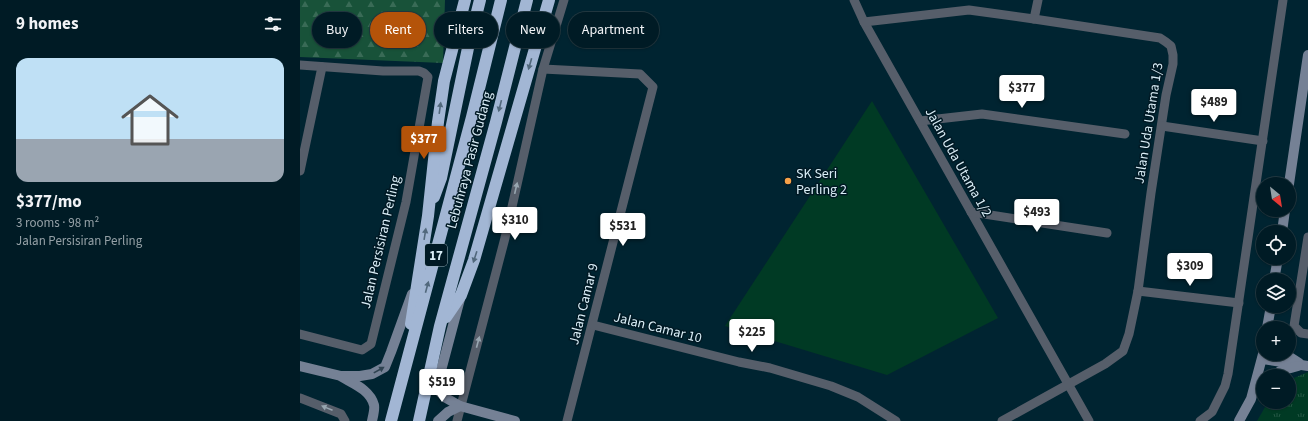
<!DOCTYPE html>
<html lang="en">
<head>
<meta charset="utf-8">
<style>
	body { margin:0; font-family:"Source Sans 3",sans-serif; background:#0a242d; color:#f1f3f6; height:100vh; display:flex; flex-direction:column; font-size:15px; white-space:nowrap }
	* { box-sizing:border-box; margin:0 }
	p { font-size:13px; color:#95a1a7 }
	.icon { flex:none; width:22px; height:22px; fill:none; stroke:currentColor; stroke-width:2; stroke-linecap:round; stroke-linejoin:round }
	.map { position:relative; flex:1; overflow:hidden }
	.details { display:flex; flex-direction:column; background:#001b25; width:300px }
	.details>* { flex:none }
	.hud { position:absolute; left:12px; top:12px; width:380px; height:36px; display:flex; gap:8px }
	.needle { width:26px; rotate:150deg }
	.fabs { position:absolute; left:956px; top:177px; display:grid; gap:8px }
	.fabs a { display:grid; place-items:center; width:40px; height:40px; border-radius:50%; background:#001b25; box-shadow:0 1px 3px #0004,0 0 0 1px #223942; font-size:20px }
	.price { position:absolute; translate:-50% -34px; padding:0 9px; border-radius:4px; background:#fff; color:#222; font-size:13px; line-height:26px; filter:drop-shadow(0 1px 2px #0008) }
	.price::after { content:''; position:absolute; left:50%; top:24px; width:12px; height:9px; margin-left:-6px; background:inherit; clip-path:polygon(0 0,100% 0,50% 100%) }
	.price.selected { background:#b45309; color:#fff }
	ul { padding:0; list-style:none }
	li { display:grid; align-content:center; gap:8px; height:212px; padding:0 16px }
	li+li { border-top:1px solid #223942 }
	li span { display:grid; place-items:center; height:124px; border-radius:12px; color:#555 }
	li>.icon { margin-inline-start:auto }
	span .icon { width:72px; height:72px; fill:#fffc; stroke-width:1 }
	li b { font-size:17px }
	h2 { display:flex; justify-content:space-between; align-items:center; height:48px; padding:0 16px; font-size:17px }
	.pill { padding:0 14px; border-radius:18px; background:#001b25; box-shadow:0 1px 3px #0004,0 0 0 1px #223942; font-size:14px; line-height:36px }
	.pill.selected { background:#b45309; color:#fff }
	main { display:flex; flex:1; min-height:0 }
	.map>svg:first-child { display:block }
	.grass { fill:url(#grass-tufts) }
	.forest { fill:url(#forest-firs) }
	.garden { fill:#003a24 }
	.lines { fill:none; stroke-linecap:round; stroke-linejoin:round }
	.street { stroke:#565e6a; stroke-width:9 }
	.secondary { stroke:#758195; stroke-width:10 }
	.highway { stroke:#a2b6d4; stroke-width:12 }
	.oneway { fill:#51687c }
	.oneway2 { fill:#98a6b0 }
	.oneway3 { fill:#2f4351 }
	.poi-dot { fill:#f7a148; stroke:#001924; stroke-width:1.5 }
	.labels { text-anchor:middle; stroke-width:3; stroke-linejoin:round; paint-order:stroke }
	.shield { fill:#001924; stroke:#99aeb8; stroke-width:1 }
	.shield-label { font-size:13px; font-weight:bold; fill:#daeef7 }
	.street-label { font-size:14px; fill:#daeef7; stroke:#001924 }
	.poi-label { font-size:14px; fill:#daeef7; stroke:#001924; text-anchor:start }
</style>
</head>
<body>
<main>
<section class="details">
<h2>9 homes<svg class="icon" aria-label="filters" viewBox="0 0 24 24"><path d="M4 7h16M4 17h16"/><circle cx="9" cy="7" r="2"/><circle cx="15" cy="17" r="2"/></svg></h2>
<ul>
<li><span style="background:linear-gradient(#bfe0f5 65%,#9aa5b1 0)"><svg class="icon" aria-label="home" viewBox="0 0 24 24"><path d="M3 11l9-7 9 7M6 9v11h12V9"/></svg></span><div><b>$377/mo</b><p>3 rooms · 98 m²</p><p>Jalan Persisiran Perling</p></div></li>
</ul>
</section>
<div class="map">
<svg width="1008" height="421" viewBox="0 0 1008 421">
	<defs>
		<pattern id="grass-tufts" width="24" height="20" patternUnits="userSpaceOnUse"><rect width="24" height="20" fill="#003a24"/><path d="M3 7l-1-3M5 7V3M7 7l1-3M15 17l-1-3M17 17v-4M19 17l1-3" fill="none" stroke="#255745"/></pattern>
		<pattern id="forest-firs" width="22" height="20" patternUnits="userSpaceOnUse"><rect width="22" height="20" fill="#185239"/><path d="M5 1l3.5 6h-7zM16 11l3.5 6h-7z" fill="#396b56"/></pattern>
	</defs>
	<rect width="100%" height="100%" fill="#002431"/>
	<polygon class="grass" points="1008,372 1008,421 957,421 968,402 989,402 989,380"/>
	<polygon class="forest" points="0,0 145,0 143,63 0,57"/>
	<polygon class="garden" points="572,101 698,318 587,375 425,326"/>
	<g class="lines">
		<g class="street">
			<polyline points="554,0 564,22 789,421"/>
			<polyline points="734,19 738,0"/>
			<polyline points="564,22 669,10 734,19 860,38 866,42 871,46 873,55 873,64 866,95 851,193 838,291 829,334 823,351 805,364 702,421"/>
			<polyline points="0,65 83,71 119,71 124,73 128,77 106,202 71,344 62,350 0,334"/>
			<polyline points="243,69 340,74 353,87 267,421"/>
			<polyline points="620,121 682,114 825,134"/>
			<polyline points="862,126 963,141"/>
			<polyline points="0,171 22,67"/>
			<polyline points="671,212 807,233"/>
			<polyline points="1008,237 994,326 1001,333 1008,334"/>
			<polyline points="838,291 939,303"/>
			<polyline points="293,325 439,362 470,368 531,386 558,397 596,421"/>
			<polyline points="0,398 41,414 45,421"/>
			<polyline points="157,421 205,238 243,69 264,0"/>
			<polyline points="900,421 912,412 925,386 928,374 983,0"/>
		</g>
		<g class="secondary">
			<polyline points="989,184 1008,55"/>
			<polyline points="982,232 985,210"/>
			<polyline points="974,280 978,258"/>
			<polyline points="160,299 138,382 139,391 146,398 160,406 215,421"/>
			<polyline points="967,328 971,306"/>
			<polyline points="985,354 999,363"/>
			<polyline points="963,359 1008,366"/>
			<polyline points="0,366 41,376 60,376 72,374 85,367 91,352 112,294"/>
			<polyline points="975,376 980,371 998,366"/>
			<path d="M42 377C54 384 70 390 74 405 75 409 73 416 72 421"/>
			<polyline points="138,421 148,412 160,406"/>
			<polyline points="939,421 951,399 963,354"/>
		</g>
		<g class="highway">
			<polyline points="134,197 141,178 168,48 180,0"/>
			<polyline points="146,317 161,295 174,260 249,0"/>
			<polyline points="111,324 128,216 138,122 144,81 165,0"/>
			<polyline points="91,421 172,117 201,0"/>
			<polyline points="119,421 140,326 196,122 227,0"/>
		</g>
	</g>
	<defs><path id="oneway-solid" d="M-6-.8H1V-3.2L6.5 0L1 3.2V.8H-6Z"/></defs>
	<g class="oneway">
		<use href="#oneway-solid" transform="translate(230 64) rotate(106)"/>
		<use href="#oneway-solid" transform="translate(200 106) rotate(104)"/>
		<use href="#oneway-solid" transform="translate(140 108) rotate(-82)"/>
		<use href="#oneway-solid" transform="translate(125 234) rotate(-81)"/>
		<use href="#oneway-solid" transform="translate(175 257) rotate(108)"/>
		<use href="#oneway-solid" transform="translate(127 287) rotate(-75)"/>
	</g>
	<g class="oneway2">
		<use href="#oneway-solid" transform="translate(216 188) rotate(-77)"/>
		<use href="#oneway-solid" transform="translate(178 342) rotate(-75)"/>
		<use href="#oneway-solid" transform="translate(27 408) rotate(-158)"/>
	</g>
	<use class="oneway3" href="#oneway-solid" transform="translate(79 370) rotate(-29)"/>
	<circle class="poi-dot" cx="488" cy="181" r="4"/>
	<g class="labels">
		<rect class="shield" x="125" y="244" width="22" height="22" rx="3"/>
		<g class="shield-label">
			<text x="136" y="260">17</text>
		</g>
		<g class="street-label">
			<text transform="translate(848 123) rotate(-81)" y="5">Jalan Uda Utama 1/3</text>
			<text transform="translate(169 160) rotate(-75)" y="5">Lebuhraya Pasir Gudang</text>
			<text transform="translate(659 162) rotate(61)" y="5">Jalan Uda Utama 1/2</text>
			<text transform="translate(80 242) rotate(-77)" y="5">Jalan Persisiran Perling</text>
			<text transform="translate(283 304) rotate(-76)" y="5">Jalan Camar 9</text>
			<text transform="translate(358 327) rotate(14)" y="5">Jalan Camar 10</text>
		</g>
		<g class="poi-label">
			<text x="496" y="178">SK Seri<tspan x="496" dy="16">Perling 2</tspan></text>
		</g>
	</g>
</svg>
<div class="fabs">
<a><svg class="needle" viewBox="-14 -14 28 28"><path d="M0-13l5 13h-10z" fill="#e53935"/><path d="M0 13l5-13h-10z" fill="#95a1a7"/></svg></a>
<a><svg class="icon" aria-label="locate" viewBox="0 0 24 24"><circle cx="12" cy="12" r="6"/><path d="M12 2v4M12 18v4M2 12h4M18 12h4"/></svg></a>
<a><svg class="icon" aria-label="layers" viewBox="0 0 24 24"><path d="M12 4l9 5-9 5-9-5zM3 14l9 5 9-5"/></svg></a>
<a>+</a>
<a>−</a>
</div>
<b class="price" style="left:722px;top:109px">$377</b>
<b class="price" style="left:914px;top:123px">$489</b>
<b class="price selected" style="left:124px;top:160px">$377</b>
<b class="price" style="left:737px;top:233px">$493</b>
<b class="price" style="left:215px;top:241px">$310</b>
<b class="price" style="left:323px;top:247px">$531</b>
<b class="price" style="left:890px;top:287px">$309</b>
<b class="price" style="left:452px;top:353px">$225</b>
<b class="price" style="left:142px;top:403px">$519</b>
<div class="hud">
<a class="pill">Buy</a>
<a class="pill selected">Rent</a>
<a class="pill">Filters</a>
<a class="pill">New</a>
<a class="pill">Apartment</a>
</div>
</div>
</main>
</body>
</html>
